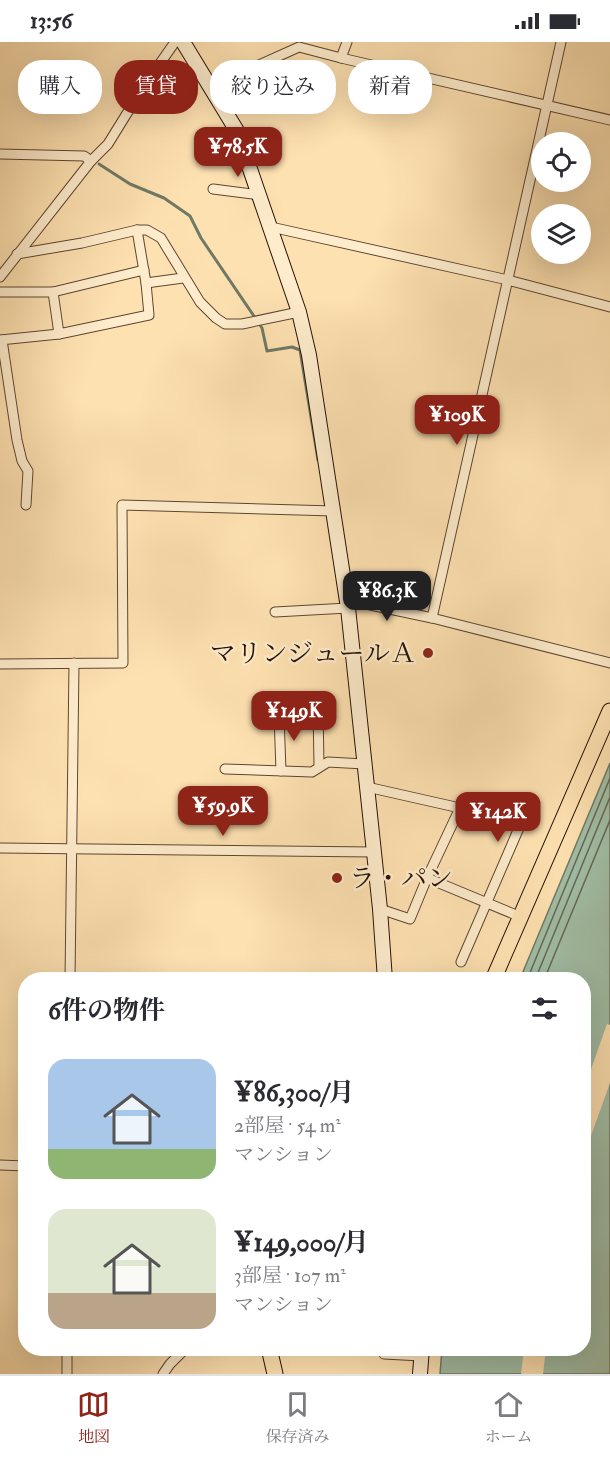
<!DOCTYPE html>
<html lang="ja">
<head>
<meta charset="utf-8">
<style>
	body { margin:0; font-family:"IM FELL Double Pica","Noto Serif JP",serif; background:#f7f7f7; color:#2b2b33; height:100vh; display:flex; flex-direction:column; font-size:22px; white-space:nowrap }
	* { box-sizing:border-box; margin:0 }
	p { font-size:20px; color:#7c7c81 }
	.icon { flex:none; width:33px; height:33px; fill:none; stroke:currentColor; stroke-width:2; stroke-linecap:round; stroke-linejoin:round }
	.map { position:relative; flex:1; overflow:hidden }
	.sheet { position:absolute; left:18px; top:930px; width:573px; height:384px; display:flex; flex-direction:column; background:#fff; border-radius:24px; box-shadow:0 6px 24px #0002 }
	.sheet>* { flex:none }
	.top-card { position:absolute; left:18px; top:18px; width:574px; height:54px; display:flex; gap:12px }
	.buttons { position:absolute; left:531px; top:90px; display:grid; gap:12px }
	.buttons a { display:grid; place-items:center; width:60px; height:60px; border-radius:50%; background:#fff; box-shadow:0 6px 24px #0002; font-size:30px }
	.price { position:absolute; translate:-50% -51px; padding:0 14px; border-radius:12px; background:#8f2418; color:#fff; font-size:20px; line-height:39px; filter:drop-shadow(0 2px 3px #0008) }
	.price::after { content:''; position:absolute; left:50%; top:36px; width:18px; height:14px; margin-left:-9px; background:inherit; clip-path:polygon(0 0,100% 0,50% 100%) }
	.price.current { background:#222; color:#fff }
	ul { padding:0; list-style:none }
	li { display:flex; align-items:center; gap:18px; height:150px; padding:0 30px }
	li span { display:grid; place-items:center; flex:none; width:168px; height:120px; border-radius:18px; color:#555 }
	li>.icon { margin-inline-start:auto }
	span .icon { width:72px; height:72px; fill:#fffc; stroke-width:1 }
	li b { font-size:26px }
	h2 { display:flex; justify-content:space-between; align-items:center; height:72px; padding:0 30px; font-size:26px }
	.chip { padding:0 21px; border-radius:24px; background:#fff; box-shadow:0 6px 24px #0002; font-size:21px; line-height:54px }
	.chip.current { background:#8f2418; color:#fff }
	.status { display:flex; justify-content:space-between; align-items:center; height:42px; padding:0 30px; background:#fff; direction:ltr }
	.status svg { height:16px; fill:currentColor }
	.menu { display:flex; justify-content:space-around; align-items:center; height:84px; border-top:2px solid #e1e1e2; background:#fff; font-size:16px; color:#7c7c81 }
	.menu a { display:grid; justify-items:center; gap:3px }
	.menu .current { color:#8f2418 }
	.map>svg:first-child { display:block }
	.water { fill:#a1bea6; stroke:#707966; stroke-width:1.5 }
	.pier { fill:#fee1b1 }
	.lines { fill:none; stroke-linecap:round; stroke-linejoin:round }
	.shore { stroke:#646856; stroke-width:1.5 }
	.stream { stroke:#707966; stroke-width:3 }
	.street-casing { stroke:#5d4631; stroke-width:11 }
	.secondary-casing { stroke:#271206; stroke-width:16 }
	.primary-casing { stroke:#271206; stroke-width:17 }
	.street { stroke:#feeccc; stroke-width:9 }
	.secondary { stroke:#feeccc; stroke-width:14 }
	.primary { stroke:#fee1b1; stroke-width:15 }
	.poi-dot { fill:#8f2418; stroke:#feeccc; stroke-width:2 }
	.labels { text-anchor:middle; stroke-width:5; stroke-linejoin:round; paint-order:stroke }
	.poi-label { font-size:26px; fill:#271206; stroke:#feeccc; text-anchor:end }
</style>
</head>
<body>
<div class="status"><b>13:56</b><svg viewBox="0 0 49 12"><path d="M0 12V9h3v3zM5 12V6h3v6zM10 12V3h3v9zM15 12V0h3v12zM26 1h20v11H26zM47 4h2v5h-2z"/></svg></div>
<div class="map">
<svg width="610" height="1332" viewBox="0 0 610 1332">
	<rect width="100%" height="100%" fill="#fee1b1"/>
	<filter id="stains"><feTurbulence type="fractalNoise" baseFrequency=".00333" numOctaves="4"/><feColorMatrix values="0 0 0 0 .2 0 0 0 0 .09 0 0 0 0 .02 0 0 0 .5 -.17"/></filter>
	<radialGradient id="worn" r=".72"><stop offset=".6" stop-color="#630" stop-opacity="0"/><stop offset="1" stop-color="#630" stop-opacity=".3"/></radialGradient>
	<polygon class="water" points="610,721 610,1332 440,1332 442,1307 584,1306 584,938 520,937"/>
	<g class="pier">
		<polygon points="607,982 610,983 610,1041 584,1113 584,1047"/>
		<polygon points="524,1307 546,1307 543,1332 521,1332"/>
	</g>
	<g class="lines">
		<g class="shore">
			<polyline points="527,938 610,736"/>
			<polyline points="535,938 610,755"/>
			<polyline points="544,938 610,778"/>
		</g>
		<polyline class="stream" points="99,122 130,142 164,156 190,174 201,196 262,286 267,309 292,305 300,308 318,418"/>
		<g class="street-casing">
			<g id="street">
				<polyline points="341,16 610,78"/>
				<polyline points="212,44 299,5 341,16 347,0"/>
				<polyline points="0,112 84,114 91,119"/>
				<polyline points="213,147 260,153"/>
				<polyline points="271,185 508,238 610,265"/>
				<polyline points="137,188 146,241 183,236"/>
				<polyline points="17,212 82,201 137,188 147,188 161,196 200,260 216,276 225,282 242,282 299,270"/>
				<polyline points="144,228 53,250 59,292 149,273 146,241"/>
				<polyline points="0,235 91,119 108,102 142,47 175,0"/>
				<polyline points="0,250 53,250"/>
				<polyline points="0,298 59,292"/>
				<polyline points="2,298 17,398 22,419 28,429 26,463"/>
				<polyline points="347,558 432,576 610,621"/>
				<polyline points="275,570 348,566"/>
				<polyline points="432,576 561,0"/>
				<polyline points="0,622 123,621 122,463 334,469"/>
				<polyline points="318,665 319,724"/>
				<polyline points="279,673 281,729"/>
				<polyline points="225,727 312,730 328,720 364,722"/>
				<polyline points="367,745 460,766 427,836 521,875"/>
				<polyline points="460,766 522,779 461,920"/>
				<polyline points="0,806 374,810"/>
				<polyline points="380,867 410,877 427,836"/>
				<polyline points="70,938 74,621"/>
				<polyline points="0,1123 26,1124"/>
				<polyline points="384,1306 384,1312 421,1314"/>
				<polyline points="67,1332 67,1306"/>
				<polyline points="163,1332 170,1322 186,1306"/>
			</g>
		</g>
		<g class="secondary-casing">
			<g id="secondary">
				<polyline points="183,0 237,89 299,270 309,313 348,566 380,867 385,938"/>
				<polyline points="420,1332 422,1306"/>
			</g>
		</g>
		<g class="primary-casing">
			<g id="primary">
				<polyline points="493,938 610,669"/>
				<polyline points="269,1306 275,1332"/>
			</g>
		</g>
		<use href="#street" class="street"/>
		<use href="#secondary" class="secondary"/>
		<use href="#primary" class="primary"/>
	</g>
	<g class="poi-dot">
		<circle cx="428" cy="611" r="6"/>
		<circle cx="337" cy="836" r="6"/>
	</g>
	<g class="labels">
		<g class="poi-label">
			<text x="416" y="620">マリンジュールＡ</text>
			<text x="349" y="845" text-anchor="start">ラ・パン</text>
		</g>
	</g>
	<rect width="100%" height="100%" filter="url(#stains)"/>
	<rect width="100%" height="100%" fill="url(#worn)"/>
</svg>
<div class="buttons">
<a><svg class="icon" aria-label="locate" viewBox="0 0 24 24"><circle cx="12" cy="12" r="6"/><path d="M12 2v4M12 18v4M2 12h4M18 12h4"/></svg></a>
<a><svg class="icon" aria-label="layers" viewBox="0 0 24 24"><path d="M12 4l9 5-9 5-9-5zM3 14l9 5 9-5"/></svg></a>
</div>
<b class="price" style="left:238px;top:136px">¥78.5K</b>
<b class="price" style="left:457px;top:404px">¥109K</b>
<b class="price current" style="left:387px;top:580px">¥86.3K</b>
<b class="price" style="left:294px;top:700px">¥149K</b>
<b class="price" style="left:223px;top:795px">¥59.9K</b>
<b class="price" style="left:498px;top:801px">¥142K</b>
<div class="top-card">
<a class="chip">購入</a>
<a class="chip current">賃貸</a>
<a class="chip">絞り込み</a>
<a class="chip">新着</a>
</div>
<section class="sheet">
<h2>6件の物件<svg class="icon" aria-label="filters" viewBox="0 0 24 24"><path d="M4 7h16M4 17h16"/><circle cx="9" cy="7" r="2"/><circle cx="15" cy="17" r="2"/></svg></h2>
<ul>
<li><span style="background:linear-gradient(#a9c7e8 75%,#8fb573 0)"><svg class="icon" aria-label="home" viewBox="0 0 24 24"><path d="M3 11l9-7 9 7M6 9v11h12V9"/></svg></span><div><b>¥86,300/月</b><p>2部屋 · 54 m²</p><p>マンション</p></div></li>
<li><span style="background:linear-gradient(#dfe7d0 70%,#b9a48a 0)"><svg class="icon" aria-label="home" viewBox="0 0 24 24"><path d="M3 11l9-7 9 7M6 9v11h12V9"/></svg></span><div><b>¥149,000/月</b><p>3部屋 · 107 m²</p><p>マンション</p></div></li>
</ul>
</section>
</div>
<nav class="menu">
<a class="current"><svg class="icon" aria-label="map" viewBox="0 0 24 24"><path d="M3 6l6-2 6 2 6-2v14l-6 2-6-2-6 2zM9 4v14M15 6v14"/></svg>地図</a>
<a><svg class="icon" aria-label="saved" viewBox="0 0 24 24"><path d="M7 4h10v16l-5-4-5 4z"/></svg>保存済み</a>
<a><svg class="icon" aria-label="home" viewBox="0 0 24 24"><path d="M3 11l9-7 9 7M6 9v11h12V9"/></svg>ホーム</a>
</nav>
</body>
</html>
